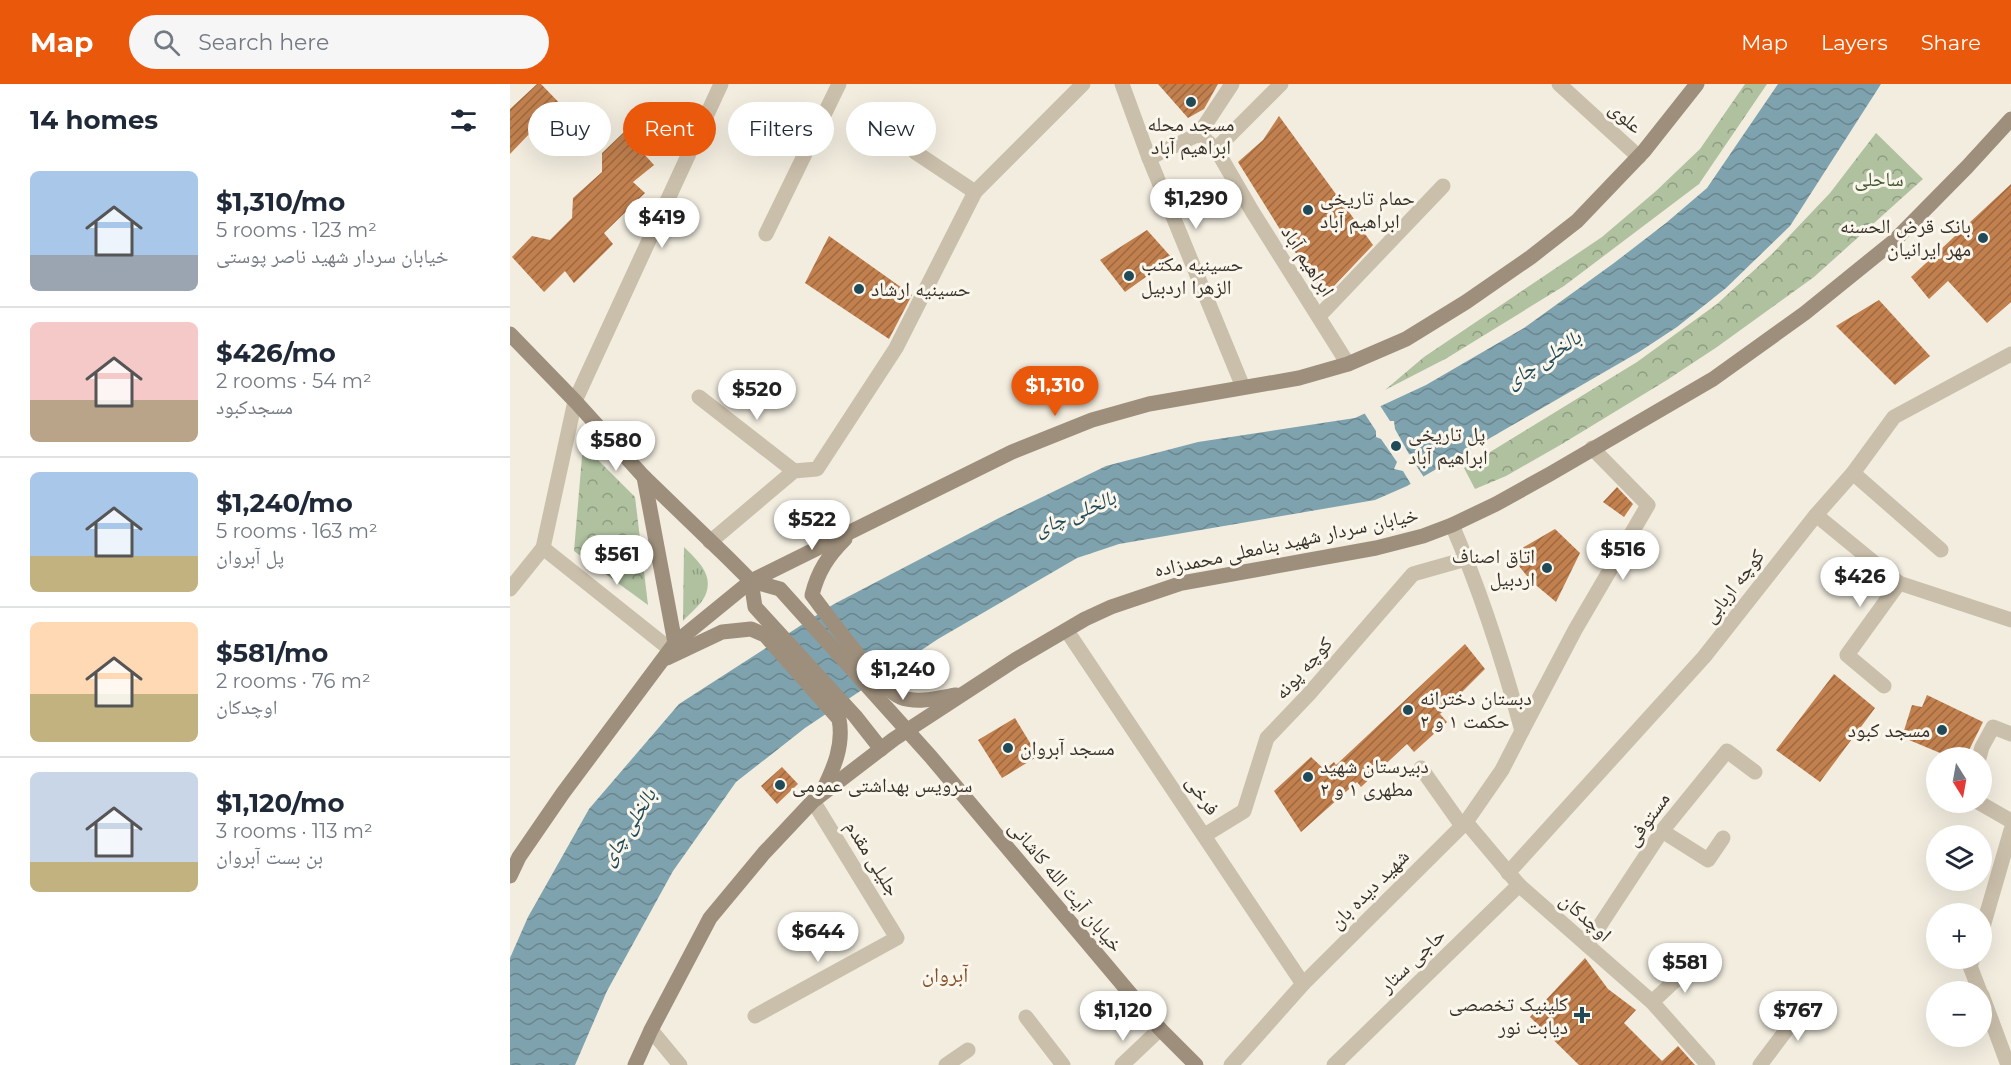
<!DOCTYPE html>
<html lang="en">
<head>
<meta charset="utf-8">
<style>
	body { margin:0; font-family:Montserrat,"Noto Naskh Arabic",sans-serif; background:#f6f6f7; color:#1f2937; height:100vh; display:flex; flex-direction:column; font-size:22px; white-space:nowrap }
	* { box-sizing:border-box; margin:0 }
	p { font-size:20px; color:#747a83 }
	.icon { flex:none; width:33px; height:33px; fill:none; stroke:currentColor; stroke-width:2; stroke-linecap:round; stroke-linejoin:round }
	.map { position:relative; flex:1; overflow:hidden }
	.details { display:flex; flex-direction:column; background:#fff; width:510px }
	.details>* { flex:none }
	.top-card { position:absolute; left:18px; top:18px; width:570px; height:54px; display:flex; gap:12px }
	.needle { width:39px; rotate:169deg }
	.controls { position:absolute; left:1416px; top:663px; display:grid; gap:12px }
	.controls a { display:grid; place-items:center; width:66px; height:66px; border-radius:50%; background:#fff; box-shadow:0 6px 24px #0002; font-size:30px }
	.price { position:absolute; translate:-50% -51px; padding:0 14px; border-radius:21px; background:#fff; color:#222; font-size:20px; line-height:39px; filter:drop-shadow(0 2px 3px #0008) }
	.price::after { content:''; position:absolute; left:50%; top:36px; width:18px; height:14px; margin-left:-9px; background:inherit; clip-path:polygon(0 0,100% 0,50% 100%) }
	.price.on { background:#ea580c; color:#fff }
	ul { padding:0; list-style:none }
	li { display:flex; align-items:center; gap:18px; height:150px; padding:0 30px }
	li+li { border-top:2px solid #e0e1e3 }
	li span { display:grid; place-items:center; flex:none; width:168px; height:120px; border-radius:9px; color:#555 }
	li>.icon { margin-inline-start:auto }
	span .icon { width:72px; height:72px; fill:#fffc; stroke-width:1 }
	li b { font-size:26px }
	h2 { display:flex; justify-content:space-between; align-items:center; height:72px; padding:0 30px; font-size:26px }
	.tag { padding:0 21px; border-radius:27px; background:#fff; box-shadow:0 6px 24px #0002; font-size:21px; line-height:54px }
	.tag.on { background:#ea580c; color:#fff }
	header { display:flex; align-items:center; gap:36px; box-sizing:border-box; height:84px; padding:0 30px; background:#ea580c; color:#fff }
	header strong { font-size:28px }
	nav { display:flex; gap:33px; margin-inline-start:auto; font-size:21px }
	.search { width:420px; height:54px; background:#f6f6f7; display:flex; align-items:center; gap:15px; box-sizing:border-box; padding:0 21px; border-radius:33px; color:#747a83; font-size:22px }
	main { display:flex; flex:1; min-height:0 }
	.map>svg:first-child { display:block }
	.grass { fill:url(#grass-tufts) }
	.forest { fill:url(#forest-crowns) }
	.water { fill:url(#water-waves) }
	.pier { fill:#f2eddf }
	.building { fill:url(#building-hatch) }
	.lines { fill:none; stroke-linecap:round; stroke-linejoin:round }
	.street { stroke:#cabfab; stroke-width:15 }
	.secondary { stroke:#9e8f7c; stroke-width:15 }
	.poi-dot { fill:#214a58; stroke:#faf6ec; stroke-width:2 }
	.labels { text-anchor:middle; stroke-width:6; stroke-linejoin:round; paint-order:stroke }
	.street-label { font-size:20px; fill:#38312a; stroke:#faf6ec }
	.poi-label { font-size:20px; fill:#38312a; stroke:#faf6ec; text-anchor:start }
	.park-label { font-size:20px; fill:#40562f; stroke:#faf6ec }
	.water-label { font-size:21px; font-style:italic; fill:#214a58; stroke:#faf6ec }
	.neighbourhood-label { font-size:21px; fill:#844e26; stroke:#faf6ec }
</style>
</head>
<body>
<header>
<strong>Map</strong>
<div class="search"><svg class="icon" aria-label="search" viewBox="0 0 24 24"><circle cx="10" cy="10" r="6"/><path d="M15 15l6 6"/></svg>Search here</div>
<nav><a>Map</a><a>Layers</a><a>Share</a></nav>
</header>
<main>
<section class="details">
<h2>14 homes<svg class="icon" aria-label="filters" viewBox="0 0 24 24"><path d="M4 7h16M4 17h16"/><circle cx="9" cy="7" r="2"/><circle cx="15" cy="17" r="2"/></svg></h2>
<ul>
<li><span style="background:linear-gradient(#a9c7e8 70%,#9aa5b1 0)"><svg class="icon" aria-label="home" viewBox="0 0 24 24"><path d="M3 11l9-7 9 7M6 9v11h12V9"/></svg></span><div><b>$1,310/mo</b><p>5 rooms · 123 m²</p><p>خیابان سردار شهید ناصر پوستی</p></div></li>
<li><span style="background:linear-gradient(#f6c9c9 65%,#b9a48a 0)"><svg class="icon" aria-label="home" viewBox="0 0 24 24"><path d="M3 11l9-7 9 7M6 9v11h12V9"/></svg></span><div><b>$426/mo</b><p>2 rooms · 54 m²</p><p>مسجدکبود</p></div></li>
<li><span style="background:linear-gradient(#a9c7e8 70%,#c2b280 0)"><svg class="icon" aria-label="home" viewBox="0 0 24 24"><path d="M3 11l9-7 9 7M6 9v11h12V9"/></svg></span><div><b>$1,240/mo</b><p>5 rooms · 163 m²</p><p>پل آبروان</p></div></li>
<li><span style="background:linear-gradient(#ffd9b3 60%,#c2b280 0)"><svg class="icon" aria-label="home" viewBox="0 0 24 24"><path d="M3 11l9-7 9 7M6 9v11h12V9"/></svg></span><div><b>$581/mo</b><p>2 rooms · 76 m²</p><p>اوچدکان</p></div></li>
<li><span style="background:linear-gradient(#c9d6e8 75%,#c2b280 0)"><svg class="icon" aria-label="home" viewBox="0 0 24 24"><path d="M3 11l9-7 9 7M6 9v11h12V9"/></svg></span><div><b>$1,120/mo</b><p>3 rooms · 113 m²</p><p>بن بست آبروان</p></div></li>
</ul>
</section>
<div class="map">
<svg width="1501" height="981" viewBox="0 0 1501 981">
	<defs>
		<pattern id="grass-tufts" width="24" height="20" patternUnits="userSpaceOnUse" patternTransform="scale(1.5)"><rect width="24" height="20" fill="#afc19f"/><path d="M3 7l-1-3M5 7V3M7 7l1-3M15 17l-1-3M17 17v-4M19 17l1-3" fill="none" stroke="#8f9d82"/></pattern>
		<pattern id="forest-crowns" width="20" height="18" patternUnits="userSpaceOnUse" patternTransform="scale(1.5)"><rect width="20" height="18" fill="#afc19f"/><path d="M2 6a3 3 0 1 1 6 0M12 15a3 3 0 1 1 6 0" fill="none" stroke="#8f9d82"/></pattern>
		<pattern id="water-waves" width="16" height="10" patternUnits="userSpaceOnUse" patternTransform="scale(1.5)"><rect width="16" height="10" fill="#7fa3ae"/><path d="M0 5q4-4 8 0t8 0" fill="none" stroke="#69858e"/></pattern>
		<pattern id="building-hatch" width="6" height="6" patternUnits="userSpaceOnUse" patternTransform="scale(1.5)"><rect width="6" height="6" fill="#c1804e"/><path d="M-1 1l2-2M0 6l6-6M5 7l2-2" fill="none" stroke="#9e6941"/></pattern>
	</defs>
	<rect width="100%" height="100%" fill="#f2eddf"/>
	<path class="grass" d="M174 463C187 476 205 491 195 512 191 521 179 530 173 537Z"/>
	<g class="forest">
		<polygon points="1235,0 1257,0 1189,100 1054,202 937,274 875,306 914,273 1092,153 1146,107 1190,65"/>
		<polygon points="1366,49 1413,95 1304,193 1207,263 1157,296 1052,360 996,392 965,405 954,384 1127,278 1207,220 1263,169 1320,109"/>
		<polygon points="73,361 125,413 138,521 64,467"/>
	</g>
	<polygon class="water" points="1268,0 1371,0 1280,142 1216,204 1167,243 1129,268 897,402 865,416 609,460 567,474 428,555 295,644 226,698 163,787 97,907 65,981 0,981 0,874 18,833 79,725 169,620 324,520 489,434 596,382 688,358 845,334 916,301 1014,244 1104,179 1156,139 1197,104"/>
	<polygon class="pier" points="869,320 880,337 884,337 885,345 899,370 907,373 904,378 915,395 902,402 893,387 884,385 887,378 871,355 866,353 866,347 853,327"/>
	<g class="building">
		<polygon points="27,0 31,0 60,30 40,49 22,47 0,70 0,25"/>
		<polygon points="648,0 708,0 694,25 678,34"/>
		<polygon points="769,32 863,161 822,204 810,204 776,155 728,78 753,56"/>
		<polygon points="114,48 144,81 123,98 135,109 94,149 103,160 64,199 55,187 34,208 2,173 22,152 40,156 62,134 63,114 92,88 92,69"/>
		<polygon points="1501,100 1501,218 1477,239 1438,197 1419,215 1401,193"/>
		<polygon points="637,146 662,174 615,208 590,176"/>
		<polygon points="319,152 402,211 379,255 295,199"/>
		<polygon points="1369,216 1420,272 1385,301 1326,242"/>
		<polygon points="1107,403 1123,420 1114,433 1093,418"/>
		<polygon points="1045,445 1070,469 1046,518 1021,497 1000,471"/>
		<polygon points="955,560 975,585 930,630 937,638 904,668 897,660 851,703 847,698 791,748 764,707 801,673 815,686 824,678 826,681"/>
		<polygon points="1324,590 1365,624 1310,698 1266,666"/>
		<polygon points="1417,611 1473,638 1455,674 1442,674 1392,653 1402,621 1412,623"/>
		<polygon points="505,634 528,672 492,694 468,656"/>
		<polygon points="272,683 288,700 267,720 251,702"/>
		<polygon points="1075,874 1098,905 1126,926 1114,939 1152,977 1168,962 1185,981 1069,981 1020,933"/>
	</g>
	<g class="lines">
		<g class="street">
			<polyline points="612,0 639,74 733,303"/>
			<polyline points="1049,0 1129,73"/>
			<polyline points="689,50 706,65 742,127 838,280"/>
			<polyline points="706,65 771,0"/>
			<polyline points="405,68 465,108"/>
			<polyline points="639,74 689,50 722,0"/>
			<polyline points="256,150 329,0"/>
			<polyline points="809,232 933,102"/>
			<polyline points="189,313 284,387"/>
			<polyline points="1343,389 1431,466"/>
			<polyline points="1306,431 1389,499 1337,571 1374,602"/>
			<polyline points="200,458 284,387 307,385 386,264 465,108 573,0"/>
			<polyline points="33,464 161,566"/>
			<polyline points="1389,499 1501,536"/>
			<polyline points="0,505 33,464 65,317 211,0"/>
			<polyline points="557,547 793,900"/>
			<polyline points="1012,647 1065,546 1138,421 1082,364"/>
			<polyline points="1469,674 1472,663 1483,643 1501,650"/>
			<polyline points="911,684 952,742"/>
			<polyline points="1468,718 1501,737"/>
			<polyline points="956,738 1009,801 1142,918 1198,981"/>
			<polyline points="1152,747 1198,776 1213,754"/>
			<polyline points="695,751 734,727 757,654 799,610 903,490 956,475"/>
			<polyline points="998,789 1194,573 1306,431 1343,389 1384,333 1501,270"/>
			<polyline points="1472,846 1501,746"/>
			<polyline points="1077,861 1152,747 1217,667 1245,688"/>
			<polyline points="1463,874 1460,882 1470,908"/>
			<polyline points="1472,911 1498,981"/>
			<polyline points="1142,918 1185,878"/>
			<polyline points="245,932 387,854 303,717"/>
			<polyline points="516,933 553,981"/>
			<polyline points="141,946 170,981"/>
			<polyline points="436,981 458,966"/>
			<polyline points="612,981 650,945"/>
			<path d="M721 981 793 900 956 738 992 686 1012 647C993 577 971 508 942 441"/>
			<polyline points="824,981 1009,801"/>
			<polyline points="1250,981 1299,916"/>
		</g>
		<g class="secondary">
			<polyline points="0,250 65,317 134,393 218,474 241,497 270,505 421,673 650,945 686,981"/>
			<polyline points="134,393 165,559"/>
			<path d="M335 455C318 472 308 487 302 511 318 532 370 604 390 613 407 620 429 614 446 611"/>
			<polyline points="241,497 245,523 345,632 371,665"/>
			<path d="M157 574 212 548 241 545 255 551 329 635C334 661 324 684 312 708"/>
			<polyline points="0,792 9,773 53,709 165,559 241,497 502,368 582,336 639,320 789,294 838,280 896,255 956,218 1021,173 1067,137 1134,67 1187,0"/>
			<polyline points="125,981 141,946 200,834 254,769 303,717 384,655 505,576 575,535 601,523 672,499 866,464 913,452 942,441 986,420 1040,390 1203,295 1295,229 1384,157 1457,83 1501,35"/>
		</g>
	</g>
	<g class="poi-dot">
		<circle cx="681" cy="18" r="6"/>
		<circle cx="798" cy="126" r="6"/>
		<circle cx="1473" cy="154" r="6"/>
		<circle cx="619" cy="192" r="6"/>
		<circle cx="349" cy="205" r="6"/>
		<circle cx="886" cy="362" r="6"/>
		<circle cx="1037" cy="484" r="6"/>
		<circle cx="898" cy="626" r="6"/>
		<circle cx="1432" cy="646" r="6"/>
		<circle cx="498" cy="664" r="6"/>
		<circle cx="798" cy="693" r="6"/>
		<circle cx="270" cy="701" r="6"/>
		<path d="M1069 922h6v6h6v6h-6v6h-6v-6h-6v-6h6z"/>
	</g>
	<g class="labels">
		<g class="street-label">
			<text transform="translate(1116 33) rotate(42)" y="7">علوی</text>
			<text transform="translate(798 177) rotate(57)" y="7">ابراهیم آباد</text>
			<text transform="translate(776 458) rotate(-12)" y="7">خیابان سردار شهید بنامعلی محمدزاده</text>
			<text transform="translate(1223 502) rotate(-52)" y="7">کوچه اربابی</text>
			<text transform="translate(793 584) rotate(-48)" y="7">کوچه پونه</text>
			<text transform="translate(693 711) rotate(56)" y="7">فرخی</text>
			<text transform="translate(1137 735) rotate(-54)" y="7">مستوفی</text>
			<text transform="translate(363 774) rotate(58)" y="7">جلیلی مقدم</text>
			<text transform="translate(556 802) rotate(50)" y="7">خیابان آیت الله کاشانی</text>
			<text transform="translate(859 805) rotate(-45)" y="7">شهید دیده بان</text>
			<text transform="translate(1076 833) rotate(42)" y="7">اوچدکان</text>
			<text transform="translate(902 876) rotate(-44)" y="7">حاجی ستار</text>
		</g>
		<g class="poi-label">
			<text x="681" y="47" text-anchor="middle">مسجد محله<tspan x="681" dy="23">ابراهیم آباد</tspan></text>
			<text x="810" y="121">حمام تاریخی<tspan x="810" dy="23">ابراهیم آباد</tspan></text>
			<text x="1461" y="149" text-anchor="end">بانک قرض الحسنه<tspan x="1461" dy="23">مهر ایرانیان</tspan></text>
			<text x="631" y="187">حسینیه مکتب<tspan x="631" dy="23">الزهرا اردبیل</tspan></text>
			<text x="361" y="212">حسینیه ارشاد</text>
			<text x="898" y="357">پل تاریخی<tspan x="898" dy="23">ابراهیم آباد</tspan></text>
			<text x="1025" y="479" text-anchor="end">اتاق اصناف<tspan x="1025" dy="23">اردبیل</tspan></text>
			<text x="910" y="621">دبستان دخترانه<tspan x="910" dy="23">حکمت ۱ و ۲</tspan></text>
			<text x="1420" y="653" text-anchor="end">مسجد کبود</text>
			<text x="510" y="671">مسجد آبروان</text>
			<text x="810" y="689">دبیرستان شهید<tspan x="810" dy="23">مطهری ۱ و ۲</tspan></text>
			<text x="282" y="708">سرویس بهداشتی عمومی</text>
			<text x="1058" y="927" text-anchor="end">کلینیک تخصصی<tspan x="1058" dy="23">دیابت نور</tspan></text>
		</g>
		<g class="park-label">
			<text x="1369" y="102">ساحلی</text>
		</g>
		<g class="water-label">
			<text transform="translate(1033 275) rotate(-34)" y="7">بالخلی چای</text>
			<text transform="translate(565 429) rotate(-23)" y="7">بالخلی چای</text>
			<text transform="translate(118 743) rotate(-58)" y="7">بالخلی چای</text>
		</g>
		<g class="neighbourhood-label">
			<text x="435" y="898">آبروان</text>
		</g>
	</g>
</svg>
<div class="controls">
<a><svg class="needle" viewBox="-14 -14 28 28"><path d="M0-13l5 13h-10z" fill="#e53935"/><path d="M0 13l5-13h-10z" fill="#747a83"/></svg></a>
<a><svg class="icon" aria-label="layers" viewBox="0 0 24 24"><path d="M12 4l9 5-9 5-9-5zM3 14l9 5 9-5"/></svg></a>
<a>+</a>
<a>−</a>
</div>
<b class="price" style="left:686px;top:146px">$1,290</b>
<b class="price" style="left:152px;top:165px">$419</b>
<b class="price on" style="left:545px;top:333px">$1,310</b>
<b class="price" style="left:247px;top:337px">$520</b>
<b class="price" style="left:106px;top:388px">$580</b>
<b class="price" style="left:302px;top:467px">$522</b>
<b class="price" style="left:1113px;top:497px">$516</b>
<b class="price" style="left:107px;top:502px">$561</b>
<b class="price" style="left:1350px;top:524px">$426</b>
<b class="price" style="left:393px;top:617px">$1,240</b>
<b class="price" style="left:308px;top:879px">$644</b>
<b class="price" style="left:1175px;top:910px">$581</b>
<b class="price" style="left:613px;top:958px">$1,120</b>
<b class="price" style="left:1288px;top:958px">$767</b>
<div class="top-card">
<a class="tag">Buy</a>
<a class="tag on">Rent</a>
<a class="tag">Filters</a>
<a class="tag">New</a>
</div>
</div>
</main>
</body>
</html>
